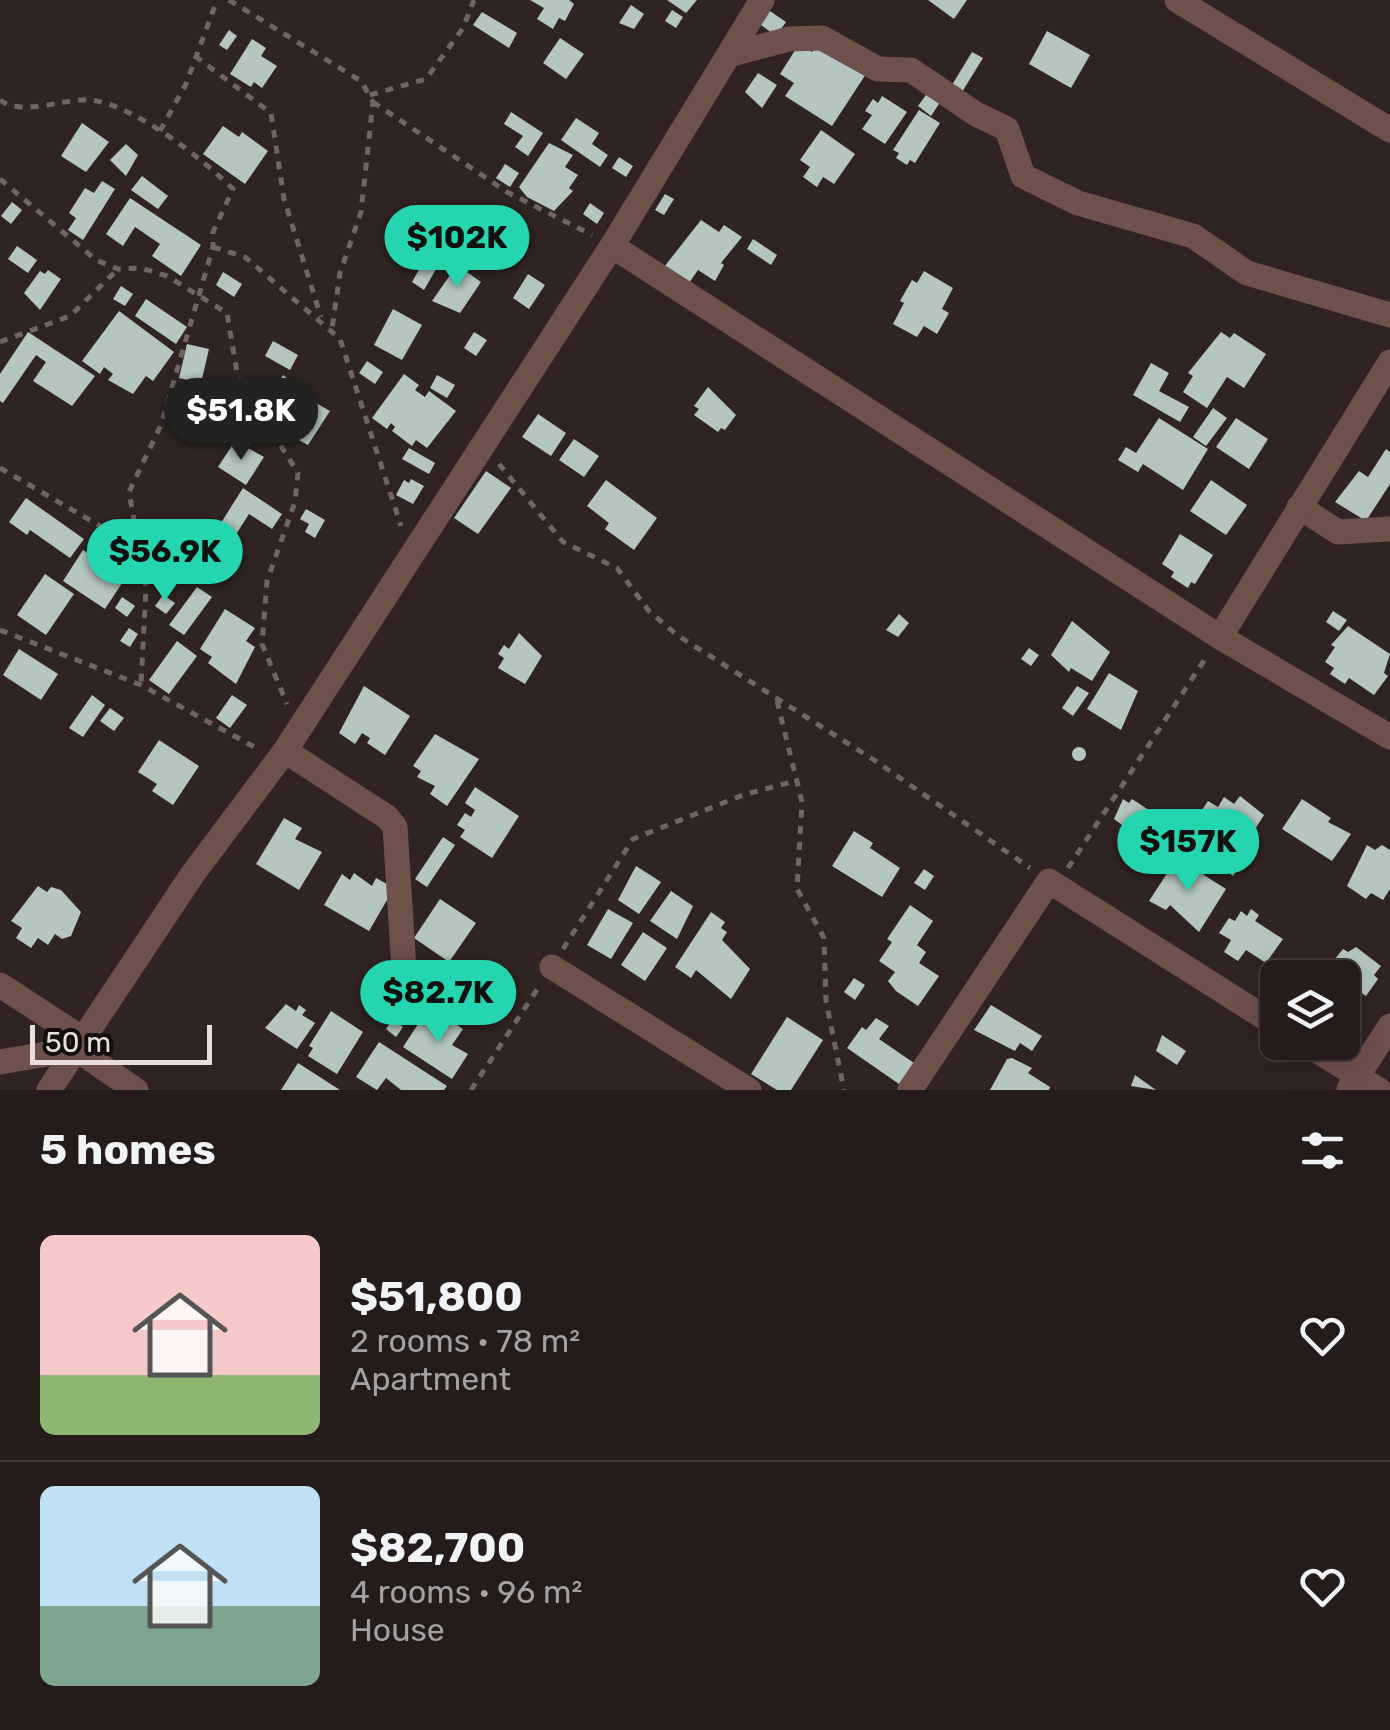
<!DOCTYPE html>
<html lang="en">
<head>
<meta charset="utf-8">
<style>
	body { margin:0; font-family:Rubik,sans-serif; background:#302827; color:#f1f3f6; height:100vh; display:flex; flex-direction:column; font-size:38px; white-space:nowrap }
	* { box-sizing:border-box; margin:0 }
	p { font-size:32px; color:#a3a1a2 }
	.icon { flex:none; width:55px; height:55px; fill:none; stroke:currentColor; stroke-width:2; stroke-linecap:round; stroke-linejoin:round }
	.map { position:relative; height:1090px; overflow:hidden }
	.panel { display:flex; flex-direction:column; background:#241b1a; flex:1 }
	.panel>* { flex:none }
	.tools { position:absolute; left:1260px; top:960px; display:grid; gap:20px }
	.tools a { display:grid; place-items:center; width:100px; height:100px; border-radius:15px; background:#241b1a; box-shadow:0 5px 25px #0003,0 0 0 2px #413939; font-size:50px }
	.scale { position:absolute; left:30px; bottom:25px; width:182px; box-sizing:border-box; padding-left:10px; border:5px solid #e9e0de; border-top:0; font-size:28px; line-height:35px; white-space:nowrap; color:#e9e0de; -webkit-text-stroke:8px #140f0e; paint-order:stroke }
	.price { position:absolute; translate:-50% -85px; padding:0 22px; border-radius:35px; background:#24d5af; color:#111; font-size:32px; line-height:65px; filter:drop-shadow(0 2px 5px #0008) }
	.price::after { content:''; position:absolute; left:50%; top:60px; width:30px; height:22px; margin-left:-15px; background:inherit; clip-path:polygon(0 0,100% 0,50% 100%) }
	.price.active { background:#222; color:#fff }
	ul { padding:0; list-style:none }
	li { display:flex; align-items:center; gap:30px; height:250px; padding:0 40px }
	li+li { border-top:2px solid #413939 }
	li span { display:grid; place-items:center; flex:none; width:280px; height:200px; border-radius:15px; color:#555 }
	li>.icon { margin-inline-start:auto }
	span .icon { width:120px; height:120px; fill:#fffc; stroke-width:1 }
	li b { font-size:42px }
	h2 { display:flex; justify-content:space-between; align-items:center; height:120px; padding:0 40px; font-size:42px }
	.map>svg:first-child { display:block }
	.building { fill:#b5c6c0 }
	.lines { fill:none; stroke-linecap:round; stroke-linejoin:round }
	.path { stroke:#706563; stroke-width:5; stroke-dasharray:8 8; stroke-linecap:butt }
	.minor { stroke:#6f514c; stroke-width:25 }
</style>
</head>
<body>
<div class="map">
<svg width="1390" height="1090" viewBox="0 0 1390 1090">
	<rect width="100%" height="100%" fill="#302422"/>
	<g class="building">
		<polygon points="530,0 569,0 574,4 565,21 559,18 553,29 537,19 544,8"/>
		<polygon points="667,0 697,0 686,13"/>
		<polygon points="928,0 967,0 954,19"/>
		<polygon points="631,5 644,14 634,29 619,23"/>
		<polygon points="672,10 683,17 676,28 665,21"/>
		<polygon points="770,11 786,22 776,36 761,25"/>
		<polygon points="482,12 517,33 509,48 473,25"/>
		<polygon points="229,30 237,36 227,50 219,45"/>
		<polygon points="1047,31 1090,55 1071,88 1029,64"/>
		<polygon points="560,38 584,54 566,79 543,63"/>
		<polygon points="252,39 266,48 261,56 277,66 262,88 254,82 251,87 230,74"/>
		<polygon points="818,43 866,74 832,126 785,96 794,83 780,74 799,44 812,52"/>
		<polygon points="972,52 983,58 962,92 952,85"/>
		<polygon points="758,73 777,85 762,108 745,92"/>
		<polygon points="928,92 941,101 931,116 918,106"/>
		<polygon points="882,96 907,112 885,144 862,129 872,115 865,111 873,99 878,103"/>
		<polygon points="919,110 940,123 915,163 910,160 907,165 896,158 899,153 893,150"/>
		<polygon points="511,112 543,133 528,156 515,147 523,136 504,124"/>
		<polygon points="576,118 599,133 592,144 608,155 600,167 561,140"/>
		<polygon points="82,123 109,142 86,172 61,156"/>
		<polygon points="223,126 239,137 242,132 268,151 245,184 203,154"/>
		<polygon points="821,130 855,154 834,184 823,177 817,187 803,177 810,167 800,160"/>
		<polygon points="549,143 573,155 565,167 578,175 569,188 573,191 554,211 527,197 519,187"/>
		<polygon points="126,144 138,155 126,176 110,160"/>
		<polygon points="619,157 633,166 626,177 612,168"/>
		<polygon points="505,164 519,173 510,187 496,178"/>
		<polygon points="142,176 168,196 158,209 131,190"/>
		<polygon points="102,181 115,189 83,240 68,230 76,218 69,213 85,188 94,193"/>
		<polygon points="665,194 674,199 664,215 655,210"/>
		<polygon points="130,198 201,245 181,276 152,256 160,244 135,227 123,246 106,234"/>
		<polygon points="12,202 22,210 11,224 1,216"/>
		<polygon points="590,203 604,213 597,224 583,214"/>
		<polygon points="701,220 719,232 724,225 742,237 721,263 724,265 715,281 698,270 689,283 664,267"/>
		<polygon points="753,239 777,255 771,265 747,249"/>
		<polygon points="433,245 446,252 424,290 412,282"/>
		<polygon points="17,246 37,260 28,273 8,259"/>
		<polygon points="457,265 481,282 460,313 432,301"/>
		<polygon points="48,270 61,279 40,310 24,293 40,271 45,274"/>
		<polygon points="924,271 953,288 942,309 949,313 937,334 924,326 917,337 893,324 904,303 900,301 912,280 917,283"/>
		<polygon points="223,272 242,284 234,297 216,285"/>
		<polygon points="528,274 545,285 529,309 513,298"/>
		<polygon points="121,286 133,294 125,306 113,299"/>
		<polygon points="146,299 187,327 176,344 135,316"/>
		<polygon points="393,309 422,325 402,360 374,345"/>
		<polygon points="119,311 174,352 153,381 146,376 133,394 108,380 113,374 104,367 100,374 82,361"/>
		<polygon points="28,332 95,376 72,406 33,381 46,362 36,355 3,403 0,401 0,374"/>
		<polygon points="474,332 487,340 476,356 464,348"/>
		<polygon points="1221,332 1230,338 1234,333 1266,354 1244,388 1227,377 1207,408 1183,392 1193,376 1188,373"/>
		<polygon points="273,341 298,355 290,370 265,356"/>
		<polygon points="187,344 209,349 201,383 179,378"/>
		<polygon points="367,361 383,372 375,384 359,373"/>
		<polygon points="1151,363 1169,373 1159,391 1189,407 1180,422 1133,395"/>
		<polygon points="404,374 419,385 415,390 425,397 429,391 456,411 427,448 416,440 412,446 392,431 395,427 391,423 387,429 372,418"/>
		<polygon points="283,375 311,397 295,420 266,401"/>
		<polygon points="437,375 455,385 447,398 430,388"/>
		<polygon points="708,387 736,415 725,430 721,428 718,432 694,415 699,409 694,406"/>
		<polygon points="226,401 241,407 232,431 217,425"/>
		<polygon points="316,403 330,411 308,445 295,438"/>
		<polygon points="1213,408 1227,418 1206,446 1193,437"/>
		<polygon points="538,414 566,433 551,456 522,437"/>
		<polygon points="1159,418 1208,449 1183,490 1143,464 1138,472 1118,460 1126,447 1136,453"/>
		<polygon points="1236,418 1268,439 1249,469 1216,447"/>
		<polygon points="574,439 599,456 584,477 559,460"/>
		<polygon points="235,441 264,457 246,485 218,467"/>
		<polygon points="409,448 435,463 429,474 402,459"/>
		<polygon points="1386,449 1390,452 1390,484 1366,521 1335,502 1359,471 1368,477"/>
		<polygon points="486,471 511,488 478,534 454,518"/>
		<polygon points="411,479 424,486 413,504 396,495 404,480 409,483"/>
		<polygon points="606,480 657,518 634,550 605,529 609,523 587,506"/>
		<polygon points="1211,480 1247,505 1226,535 1190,511"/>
		<polygon points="243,488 282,514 272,529 249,514 235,536 219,526"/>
		<polygon points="26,498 84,539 70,558 30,530 27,535 9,522"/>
		<polygon points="306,509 325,520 315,538 305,532 309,524 300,519"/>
		<polygon points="1180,534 1213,555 1195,584 1191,582 1188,588 1171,577 1174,572 1162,564"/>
		<polygon points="83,550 126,577 105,609 63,581"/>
		<polygon points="45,574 74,594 46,635 17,615"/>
		<polygon points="197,587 212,597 184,635 169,625"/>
		<polygon points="163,595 175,603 166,614 155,606"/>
		<polygon points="122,597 135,606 127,617 115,608"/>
		<polygon points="225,609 255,628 246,641 255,647 236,684 208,663 212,657 200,649"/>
		<polygon points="1333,611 1347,620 1339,631 1326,622"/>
		<polygon points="899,614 909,623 898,637 886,630"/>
		<polygon points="1072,621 1110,652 1092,681 1071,668 1069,672 1051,655"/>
		<polygon points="1348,626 1390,654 1384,673 1388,676 1374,695 1349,678 1345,684 1330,674 1334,668 1325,662 1335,647 1331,645"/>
		<polygon points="129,628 138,634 130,647 120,641"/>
		<polygon points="519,633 542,656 525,684 498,668 504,658 498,654 504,645 509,649"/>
		<polygon points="177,641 197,656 169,694 149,680"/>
		<polygon points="1029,648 1039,655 1031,666 1021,659"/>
		<polygon points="19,649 58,674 41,700 3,675"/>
		<polygon points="1109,673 1138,691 1121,730 1087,709"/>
		<polygon points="364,686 410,716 385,755 367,743 370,738 362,733 355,744 339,733"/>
		<polygon points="1077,686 1089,693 1073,716 1062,708"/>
		<polygon points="92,695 105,705 83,737 69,728"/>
		<polygon points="232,695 247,705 230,728 216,718"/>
		<polygon points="110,708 124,718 114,731 100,721"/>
		<polygon points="435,734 479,759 447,806 430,794 435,786 417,777 421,771 413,766"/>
		<polygon points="159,740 199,766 173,805 152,791 157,784 138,772"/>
		<circle cx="1079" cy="754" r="7"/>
		<polygon points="475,787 519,816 492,858 460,837 465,830 457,825 465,813 471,817 475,810 465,803"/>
		<polygon points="1240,796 1264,815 1242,850 1219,835 1221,831 1200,813 1208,801 1218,807 1224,797 1234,804"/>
		<polygon points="1123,799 1129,803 1132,799 1158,816 1145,835 1137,830 1134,834 1114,819"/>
		<polygon points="1302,799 1331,818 1328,822 1351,834 1332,861 1282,829"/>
		<polygon points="284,818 302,828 295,839 322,852 299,890 256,864"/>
		<polygon points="1168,823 1179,830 1168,847 1156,839"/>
		<polygon points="854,831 873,843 870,848 900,868 882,897 832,866"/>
		<polygon points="443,837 455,845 427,887 415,879"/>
		<polygon points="1367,845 1375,850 1382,845 1390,850 1390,889 1383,900 1371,893 1366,899 1347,886"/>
		<polygon points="1223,857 1239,867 1233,876 1217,865"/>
		<polygon points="1177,858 1226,889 1199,932 1170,905 1166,910 1149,901"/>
		<polygon points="636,866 661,882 639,914 618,900"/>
		<polygon points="924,869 934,876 925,890 914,883"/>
		<polygon points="354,873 372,886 376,878 394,888 369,931 324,905 342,874 350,880"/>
		<polygon points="38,886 47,892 51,887 61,890 81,912 71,936 62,939 55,934 48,945 38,938 31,948 16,938 22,928 11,921"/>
		<polygon points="671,891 693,906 677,939 650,921"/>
		<polygon points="440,899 476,923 449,962 414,938"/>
		<polygon points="910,905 933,921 917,945 926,952 919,963 939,976 918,1006 896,991 888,981 895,972 879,961 892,942 887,939"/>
		<polygon points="608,909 633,923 611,959 587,945"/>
		<polygon points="1251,909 1259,915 1255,921 1283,939 1266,963 1246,950 1238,961 1224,952 1231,940 1219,933 1229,918 1235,921 1241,911 1247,916"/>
		<polygon points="711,912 725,922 721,928 727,932 722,940 750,969 731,999 696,970 691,978 675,967"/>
		<polygon points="643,932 667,948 645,981 621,965"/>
		<polygon points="1356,947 1381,966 1374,975 1378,979 1366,996 1360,992 1348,1007 1342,1003 1342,978 1331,978 1335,969 1330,965 1343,949 1348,952"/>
		<polygon points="854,978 865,985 855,1000 844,992"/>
		<polygon points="286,1004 296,1011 299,1005 306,1010 302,1015 315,1023 297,1049 265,1028"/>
		<polygon points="991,1005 1042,1036 1032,1051 1020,1043 1015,1051 974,1030"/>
		<polygon points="331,1011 363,1032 337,1074 308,1056 313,1048 309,1046"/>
		<polygon points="439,1013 463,1029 452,1045 468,1054 452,1079 403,1047 422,1018 431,1024"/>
		<polygon points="787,1017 823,1040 791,1090 777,1090 751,1074"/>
		<polygon points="876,1018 889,1026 879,1039 914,1063 899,1084 847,1048 862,1027 866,1030"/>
		<polygon points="393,1019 403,1027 396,1037 386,1029"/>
		<polygon points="1162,1035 1186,1051 1177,1065 1156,1051"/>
		<polygon points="379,1042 447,1086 444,1090 401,1090 386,1078 377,1090 356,1077"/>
		<polygon points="1012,1058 1032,1068 1028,1073 1050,1087 1049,1090 990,1090 1007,1059"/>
		<polygon points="298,1063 340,1090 281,1090"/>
		<polygon points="1135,1075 1156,1090 1131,1086"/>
	</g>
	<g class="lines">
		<g class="path">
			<polyline points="229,0 361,81 373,102 361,212 340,273 332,329"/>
			<polyline points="195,56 271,113 284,199 321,317"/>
			<polyline points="370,95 426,79 463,28 474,0"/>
			<path d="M0 100C22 117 64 98 90 100 133 104 203 159 233 189L213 232V247L161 425 129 492 146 587 141 685"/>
			<polyline points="373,102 507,192 592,235"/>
			<polyline points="160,131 186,84 217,0"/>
			<polyline points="0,179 96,260 118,269 141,268 167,276 227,313 238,378 298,473 295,502 267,581 262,644 287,704"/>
			<polyline points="213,247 245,257 340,339 401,526"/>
			<polyline points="0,342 70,316 118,269"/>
			<polyline points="499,464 563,542 617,568 649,611 677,635 874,760 1030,868"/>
			<polyline points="0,468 140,549"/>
			<polyline points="0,630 141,685 258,749"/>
			<polyline points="777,701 802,802 797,889 824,938 826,1001 844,1090"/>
			<polyline points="1068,868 1207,656"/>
			<polyline points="563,949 633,839 743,795 799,780"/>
			<polyline points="471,1090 538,988"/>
		</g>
		<g class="minor">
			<polyline points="1177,0 1390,130"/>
			<polyline points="732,54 789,39 822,38 878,69 911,70 976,114 1007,129 1023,176 1078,203 1193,236 1247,273 1390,315"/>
			<polyline points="612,246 1220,637 1390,737"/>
			<polyline points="1299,507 1338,532 1390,529"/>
			<polyline points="1220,637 1390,362"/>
			<polyline points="285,751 387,817 395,827 404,969"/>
			<polyline points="552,967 749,1090"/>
			<polyline points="0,985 83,1039"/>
			<polyline points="1304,1042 1379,1090"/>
			<polyline points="0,1062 76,1049 136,1090"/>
			<polyline points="1349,1089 1390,1026"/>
			<polyline points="49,1090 192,875 285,751 612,246 762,0"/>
			<polyline points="910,1090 1049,881 1278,1026"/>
		</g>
	</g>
</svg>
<div class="tools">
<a><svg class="icon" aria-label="layers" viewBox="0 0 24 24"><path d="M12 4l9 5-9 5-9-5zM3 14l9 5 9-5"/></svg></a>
</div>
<div class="scale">50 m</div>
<b class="price" style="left:457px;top:290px">$102K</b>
<b class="price active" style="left:241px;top:463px">$51.8K</b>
<b class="price" style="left:165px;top:604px">$56.9K</b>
<b class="price" style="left:1188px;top:894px">$157K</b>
<b class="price" style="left:438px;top:1045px">$82.7K</b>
</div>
<section class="panel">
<h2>5 homes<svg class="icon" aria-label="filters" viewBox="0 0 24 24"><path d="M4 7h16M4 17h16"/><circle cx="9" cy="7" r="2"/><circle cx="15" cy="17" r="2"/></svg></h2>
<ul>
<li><span style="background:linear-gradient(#f6c9c9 70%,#8fb573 0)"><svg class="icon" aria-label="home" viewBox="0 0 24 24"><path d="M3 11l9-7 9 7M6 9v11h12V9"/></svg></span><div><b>$51,800</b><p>2 rooms · 78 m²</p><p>Apartment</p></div><svg class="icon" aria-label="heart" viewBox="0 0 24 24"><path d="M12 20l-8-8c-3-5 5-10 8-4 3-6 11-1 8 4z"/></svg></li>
<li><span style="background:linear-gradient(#bfe0f5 60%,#7fa58c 0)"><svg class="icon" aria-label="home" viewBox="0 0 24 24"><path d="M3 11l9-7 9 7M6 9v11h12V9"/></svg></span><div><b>$82,700</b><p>4 rooms · 96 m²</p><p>House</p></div><svg class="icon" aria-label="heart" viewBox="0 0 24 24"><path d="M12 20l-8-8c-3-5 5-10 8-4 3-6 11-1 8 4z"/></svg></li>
</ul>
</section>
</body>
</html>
